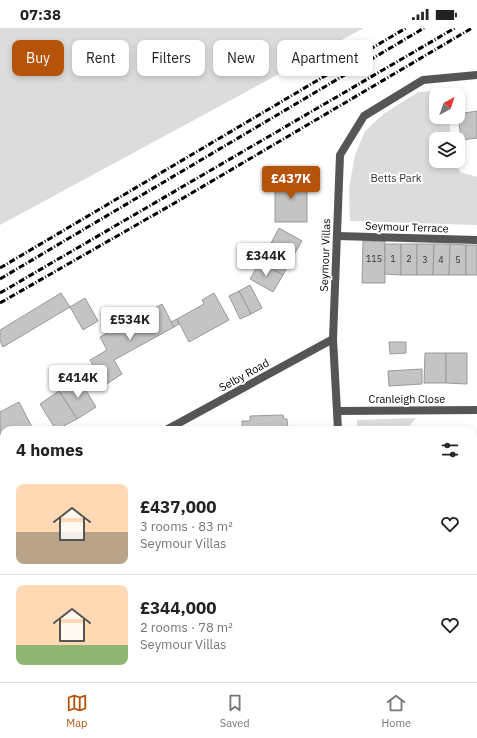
<!DOCTYPE html>
<html lang="en">
<head>
<meta charset="utf-8">
<style>
	body { margin:0; font-family:"IBM Plex Sans",sans-serif; background:#f6f6f6; color:#222; height:100vh; display:flex; flex-direction:column; font-size:15px; white-space:nowrap }
	* { box-sizing:border-box; margin:0 }
	p { font-size:13px; color:#767676 }
	.icon { flex:none; width:22px; height:22px; fill:none; stroke:currentColor; stroke-width:2; stroke-linecap:round; stroke-linejoin:round }
	.map { position:relative; flex:1; overflow:hidden }
	.details { position:absolute; left:0px; top:398px; width:477px; height:256px; display:flex; flex-direction:column; background:#fff; border-radius:12px 12px 0 0; box-shadow:0 2px 6px #0003 }
	.details>* { flex:none }
	.hud { position:absolute; left:12px; top:12px; width:453px; height:36px; display:flex; gap:8px }
	.needle { width:26px; rotate:40deg }
	.fabs { position:absolute; left:429px; top:60px; display:grid; gap:8px }
	.fabs a { display:grid; place-items:center; width:36px; height:36px; border-radius:8px; background:#fff; box-shadow:0 2px 6px #0003; font-size:20px }
	.price { position:absolute; translate:-50% -34px; padding:0 9px; border-radius:4px; background:#fff; color:#222; font-size:13px; line-height:26px; filter:drop-shadow(0 1px 2px #0008) }
	.price::after { content:''; position:absolute; left:50%; top:24px; width:12px; height:9px; margin-left:-6px; background:inherit; clip-path:polygon(0 0,100% 0,50% 100%) }
	.price.selected { background:#b45309; color:#fff }
	ul { padding:0; list-style:none }
	li { display:flex; align-items:center; gap:12px; height:100px; padding:0 16px }
	li+li { border-top:1px solid #e0e0e0 }
	li span { display:grid; place-items:center; flex:none; width:112px; height:80px; border-radius:8px; color:#555 }
	li>.icon { margin-inline-start:auto }
	span .icon { width:48px; height:48px; fill:#fffc; stroke-width:1 }
	li b { font-size:17px }
	h2 { display:flex; justify-content:space-between; align-items:center; height:48px; padding:0 16px; font-size:17px }
	.pill { padding:0 14px; border-radius:8px; background:#fff; box-shadow:0 2px 6px #0003; font-size:14px; line-height:36px }
	.pill.selected { background:#b45309; color:#fff }
	.status { display:flex; justify-content:space-between; align-items:center; height:28px; padding:0 20px; background:#fff; direction:ltr }
	.status svg { height:11px; fill:currentColor }
	.menu { display:flex; justify-content:space-around; align-items:center; height:56px; border-top:1px solid #e0e0e0; background:#fff; font-size:11px; color:#767676 }
	.menu a { display:grid; justify-items:center; gap:2px }
	.menu .selected { color:#b45309 }
	.map>svg:first-child { display:block }
	.green { fill:#dcdcdc }
	.building { fill:#c4c4c4; stroke:#999 }
	.lines { fill:none; stroke-linecap:round; stroke-linejoin:round }
	.minor { stroke:#555; stroke-width:8 }
	.rail { stroke:#000; stroke-width:3; stroke-dasharray:6 2 1 2; stroke-linecap:butt }
	.labels { text-anchor:middle; stroke-width:4; stroke-linejoin:round; paint-order:stroke }
	.number-label { font-size:9px; fill:#313131 }
	.park-label { font-size:11px; fill:#333; stroke:#fff }
	.street-label { font-size:11px; fill:#000; stroke:#fff }
</style>
</head>
<body>
<div class="status"><b>07:38</b><svg viewBox="0 0 49 12"><path d="M0 12V9h3v3zM5 12V6h3v6zM10 12V3h3v9zM15 12V0h3v12zM26 1h20v11H26zM47 4h2v5h-2z"/></svg></div>
<div class="map">
<svg width="477" height="654" viewBox="0 0 477 654">
	<rect width="100%" height="100%" fill="#fff"/>
	<g class="green">
		<polygon points="0,0 364,0 0,197"/>
		<polygon points="447,62 447,67 436,67 436,89 449,89 451,111 436,111 436,133 456,133 460,144 477,149 477,197 350,193 349,160 355,127 365,103 385,85 418,64"/>
		<polygon points="416,390 406,402 357,402 357,392"/>
		<polygon points="222,650 347,650 347,651 223,654"/>
	</g>
	<g class="building">
		<polygon points="477,83 477,110 461,112 458,86"/>
		<rect x="275" y="150" width="32" height="44"/>
		<polygon points="279,200 302,213 292,230 270,217"/>
		<polygon points="363,213 385,213 385,255 362,255"/>
		<polygon points="385,216 401,216 401,247 385,246"/>
		<rect x="401" y="216" width="16" height="31"/>
		<polygon points="417,216 434,216 433,247 417,247"/>
		<polygon points="434,216 450,216 449,247 433,247"/>
		<polygon points="450,216 466,217 466,247 449,247"/>
		<polygon points="270,217 292,230 283,247 260,234"/>
		<rect x="466" y="217" width="11" height="30"/>
		<polygon points="260,234 283,247 273,264 250,251"/>
		<polygon points="250,257 262,280 251,286 239,263"/>
		<polygon points="239,263 251,286 240,291 229,268"/>
		<polygon points="61,265 70,279 3,319 0,313 0,302"/>
		<polygon points="214,265 229,292 189,314 177,291 204,276 202,272"/>
		<polygon points="85,270 98,293 83,302 70,279"/>
		<polygon points="162,276 174,299 114,332 122,346 105,357 90,332 107,322 100,309"/>
		<polygon points="177,291 179,296 174,299 171,294"/>
		<polygon points="389,314 406,314 406,325 390,326"/>
		<polygon points="425,325 446,325 446,355 424,355"/>
		<polygon points="446,325 467,325 467,356 446,355"/>
		<polygon points="422,341 422,356 389,358 388,343"/>
		<polygon points="79,351 96,379 77,391 59,363"/>
		<polygon points="59,363 77,391 56,402 40,376"/>
		<polygon points="19,374 32,399 27,402 9,402 8,400 0,407 0,384"/>
		<polygon points="283,387 284,391 287,391 288,402 242,402 242,393 250,393 250,388"/>
		<polygon points="473,483 477,483 477,511 473,512"/>
		<rect x="473" y="576" width="4" height="23"/>
		<rect x="6" y="650" width="30" height="4"/>
		<rect x="103" y="650" width="30" height="4"/>
		<polygon points="182,650 208,650 182,652"/>
		<polygon points="208,650 208,654 182,654 182,652"/>
		<polygon points="423,650 423,654 399,654 399,651"/>
	</g>
	<g class="lines">
		<g class="minor">
			<polyline points="337,208 477,212"/>
			<polyline points="337,383 477,382"/>
			<polyline points="166,402 333,311"/>
			<polyline points="338,402 333,311 340,127 364,88 423,52 477,47"/>
			<polyline points="0,493 4,491"/>
			<polyline points="0,616 4,616"/>
			<polyline points="353,650 353,654"/>
		</g>
		<g class="rail">
			<polyline points="0,240 406,0"/>
			<polyline points="0,251 424,0"/>
			<polyline points="0,265 455,0"/>
			<polyline points="0,275 173,176 472,0"/>
		</g>
	</g>
	<g class="labels">
		<g class="number-label">
			<text x="374" y="234">115</text>
			<text x="393" y="234">1</text>
			<text x="409" y="234">2</text>
			<text x="425" y="235">3</text>
			<text x="441" y="235">4</text>
			<text x="458" y="235">5</text>
		</g>
		<g class="park-label">
			<text x="396" y="154">Betts Park</text>
		</g>
		<g class="street-label">
			<text transform="translate(407 199) rotate(2)" y="4">Seymour Terrace</text>
			<text transform="translate(325 227) rotate(-88)" y="4">Seymour Villas</text>
			<text transform="translate(244 347) rotate(-29)" y="4">Selby Road</text>
			<text x="407" y="375">Cranleigh Close</text>
		</g>
	</g>
</svg>
<div class="fabs">
<a><svg class="needle" viewBox="-14 -14 28 28"><path d="M0-13l5 13h-10z" fill="#e53935"/><path d="M0 13l5-13h-10z" fill="#767676"/></svg></a>
<a><svg class="icon" aria-label="layers" viewBox="0 0 24 24"><path d="M12 4l9 5-9 5-9-5zM3 14l9 5 9-5"/></svg></a>
</div>
<b class="price selected" style="left:291px;top:172px">£437K</b>
<b class="price" style="left:266px;top:249px">£344K</b>
<b class="price" style="left:130px;top:313px">£534K</b>
<b class="price" style="left:78px;top:371px">£414K</b>
<div class="hud">
<a class="pill selected">Buy</a>
<a class="pill">Rent</a>
<a class="pill">Filters</a>
<a class="pill">New</a>
<a class="pill">Apartment</a>
</div>
<section class="details">
<h2>4 homes<svg class="icon" aria-label="filters" viewBox="0 0 24 24"><path d="M4 7h16M4 17h16"/><circle cx="9" cy="7" r="2"/><circle cx="15" cy="17" r="2"/></svg></h2>
<ul>
<li><span style="background:linear-gradient(#ffd9b3 60%,#b9a48a 0)"><svg class="icon" aria-label="home" viewBox="0 0 24 24"><path d="M3 11l9-7 9 7M6 9v11h12V9"/></svg></span><div><b>£437,000</b><p>3 rooms · 83 m²</p><p>Seymour Villas</p></div><svg class="icon" aria-label="heart" viewBox="0 0 24 24"><path d="M12 20l-8-8c-3-5 5-10 8-4 3-6 11-1 8 4z"/></svg></li>
<li><span style="background:linear-gradient(#ffd9b3 75%,#8fb573 0)"><svg class="icon" aria-label="home" viewBox="0 0 24 24"><path d="M3 11l9-7 9 7M6 9v11h12V9"/></svg></span><div><b>£344,000</b><p>2 rooms · 78 m²</p><p>Seymour Villas</p></div><svg class="icon" aria-label="heart" viewBox="0 0 24 24"><path d="M12 20l-8-8c-3-5 5-10 8-4 3-6 11-1 8 4z"/></svg></li>
</ul>
</section>
</div>
<nav class="menu">
<a class="selected"><svg class="icon" aria-label="map" viewBox="0 0 24 24"><path d="M3 6l6-2 6 2 6-2v14l-6 2-6-2-6 2zM9 4v14M15 6v14"/></svg>Map</a>
<a><svg class="icon" aria-label="saved" viewBox="0 0 24 24"><path d="M7 4h10v16l-5-4-5 4z"/></svg>Saved</a>
<a><svg class="icon" aria-label="home" viewBox="0 0 24 24"><path d="M3 11l9-7 9 7M6 9v11h12V9"/></svg>Home</a>
</nav>
</body>
</html>
